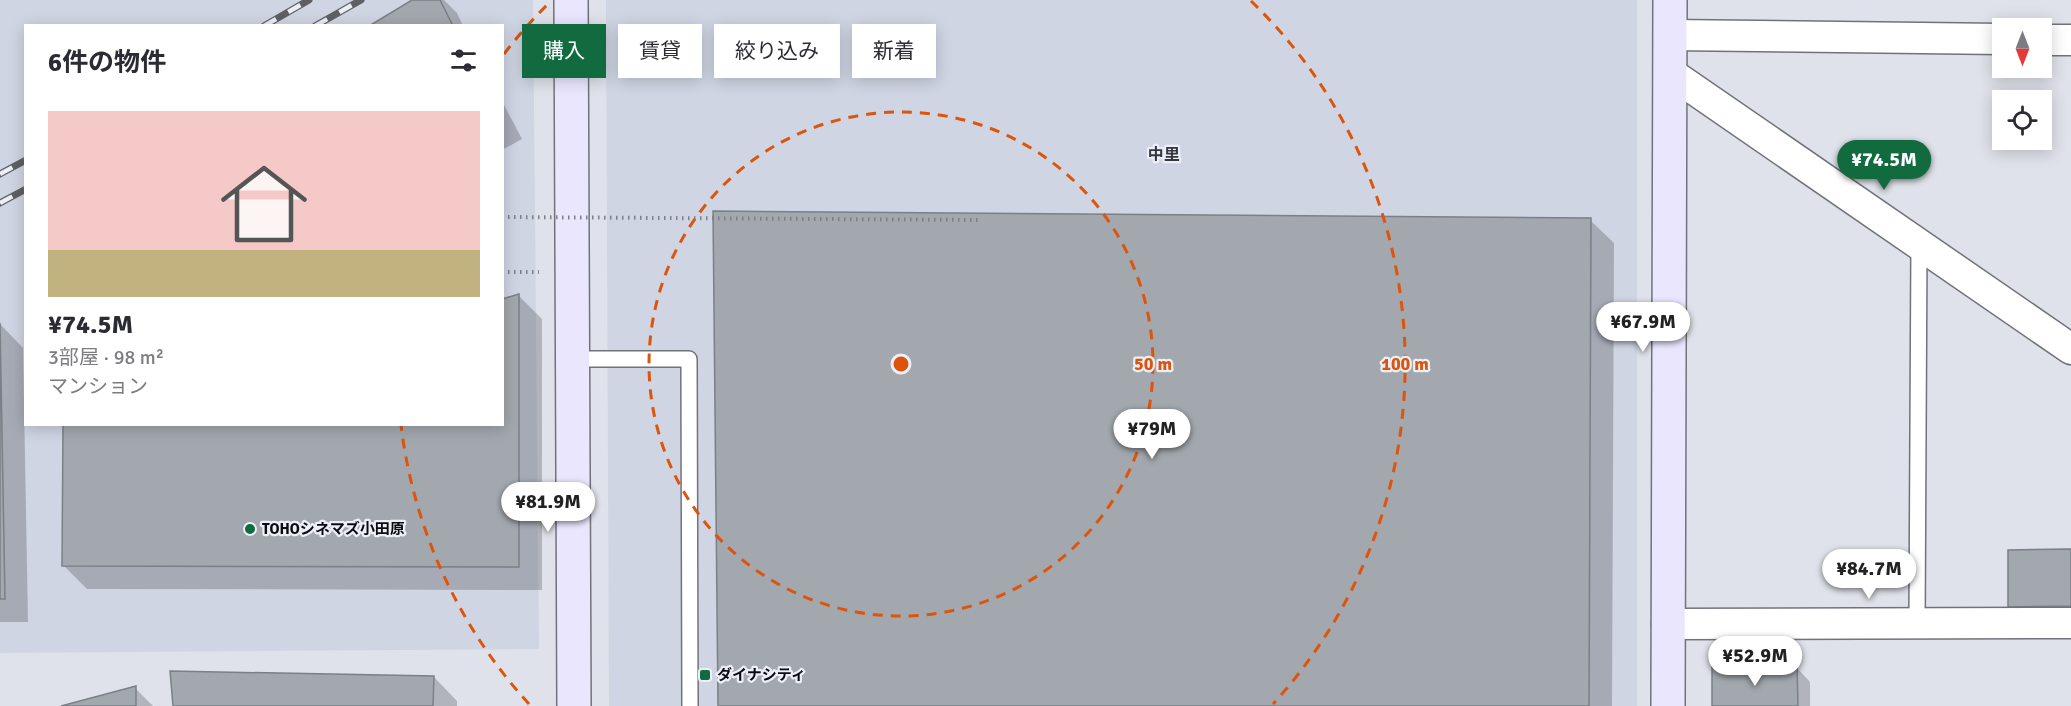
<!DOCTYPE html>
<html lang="ja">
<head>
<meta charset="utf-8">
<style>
	body { margin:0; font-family:Signika,"Noto Sans JP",sans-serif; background:#f2f2f3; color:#2b2b33; height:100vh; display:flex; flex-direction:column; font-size:22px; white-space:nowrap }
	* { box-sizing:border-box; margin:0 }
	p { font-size:20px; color:#7c7c81 }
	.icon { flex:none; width:33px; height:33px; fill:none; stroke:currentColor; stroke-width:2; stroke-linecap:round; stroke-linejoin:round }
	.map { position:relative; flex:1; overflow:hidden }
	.drawer { position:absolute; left:24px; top:24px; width:480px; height:402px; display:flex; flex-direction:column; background:#fff; border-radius:0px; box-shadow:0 3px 15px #0003 }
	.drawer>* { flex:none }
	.banner { position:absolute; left:522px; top:24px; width:570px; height:54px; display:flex; gap:12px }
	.needle { width:39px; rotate:180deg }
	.tools { position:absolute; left:1992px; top:18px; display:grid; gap:12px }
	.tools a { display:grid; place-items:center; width:60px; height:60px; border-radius:0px; background:#fff; box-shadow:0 3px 15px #0003; font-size:30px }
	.price { position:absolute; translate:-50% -51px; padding:0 14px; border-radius:21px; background:#fff; color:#222; font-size:20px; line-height:39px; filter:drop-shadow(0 2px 3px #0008) }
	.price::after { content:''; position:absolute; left:50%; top:36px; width:18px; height:14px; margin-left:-9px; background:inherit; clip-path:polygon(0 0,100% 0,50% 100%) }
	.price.on { background:#116b3f; color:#fff }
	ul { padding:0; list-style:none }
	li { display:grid; align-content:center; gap:12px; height:318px; padding:0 24px }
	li+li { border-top:2px solid #e1e1e2 }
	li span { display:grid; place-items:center; height:186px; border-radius:0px; color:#555 }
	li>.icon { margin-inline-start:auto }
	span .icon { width:108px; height:108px; fill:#fffc; stroke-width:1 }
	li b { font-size:26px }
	h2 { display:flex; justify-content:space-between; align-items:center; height:72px; padding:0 24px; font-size:26px }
	.chip { padding:0 21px; border-radius:0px; background:#fff; box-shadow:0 3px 15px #0003; font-size:21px; line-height:54px }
	.chip.on { background:#116b3f; color:#fff }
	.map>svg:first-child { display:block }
	.built { fill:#cfd5e3; fill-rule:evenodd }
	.shadow { fill:#0003 }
	.building { fill:#a2a8ad; stroke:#7a8086; stroke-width:1.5 }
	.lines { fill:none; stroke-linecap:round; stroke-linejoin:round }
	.lane-casing { stroke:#71737a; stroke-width:18 }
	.street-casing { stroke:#71737a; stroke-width:33 }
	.secondary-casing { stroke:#71737a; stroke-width:36 }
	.path { stroke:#7e8086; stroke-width:4; stroke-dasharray:1.5 4.5; stroke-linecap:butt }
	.lane { stroke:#fff; stroke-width:15 }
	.street { stroke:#fff; stroke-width:30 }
	.secondary { stroke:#e9e6fe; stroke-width:33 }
	.rail-casing { stroke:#5e6064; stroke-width:7 }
	.rail { stroke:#eceff7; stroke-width:4.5; stroke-dasharray:14; stroke-linecap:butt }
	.path-bridge { stroke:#7e8086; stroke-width:4; stroke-dasharray:1.5 4.5; stroke-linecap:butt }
	.ring { fill:none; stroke:#dd550c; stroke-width:3; stroke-dasharray:10 8 }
	.poi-dot { fill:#116b3f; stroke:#eceff7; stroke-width:2 }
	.labels { text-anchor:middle; stroke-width:4.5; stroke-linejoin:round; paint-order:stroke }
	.poi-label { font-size:15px; font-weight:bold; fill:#0b0c0e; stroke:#eceff7; text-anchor:start }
	.neighbourhood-label { font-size:16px; font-weight:bold; fill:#34373d; stroke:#eceff7 }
	.centre { fill:#dd550c; stroke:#eceff7; stroke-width:3 }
	.ring-label { font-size:18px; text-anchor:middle; font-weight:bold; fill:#dd550c; stroke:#eceff7; stroke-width:4.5; stroke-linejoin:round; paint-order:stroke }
</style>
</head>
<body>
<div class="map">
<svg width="2071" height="706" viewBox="0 0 2071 706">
	<rect width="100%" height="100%" fill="#dfe2ea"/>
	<g class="built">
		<path d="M0 0H533L539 649 0 653ZM26 26H502V424H26Z"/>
		<polygon points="606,0 1637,0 1637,706 609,706"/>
	</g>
	<g class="shadow">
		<polygon points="415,0 444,0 457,13 463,26 372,26"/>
		<polygon points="502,101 522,139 502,150"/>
		<polygon points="1590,220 1614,243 1612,706 719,706"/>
		<polygon points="518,295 542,319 542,590 87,589 64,566 502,424"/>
		<polygon points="0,324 23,348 28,622 0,622"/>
		<polygon points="2071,551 2071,619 2023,620 2009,606"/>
		<polygon points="1797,668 1810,682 1810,706 1714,706"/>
		<polygon points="434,677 457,701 457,706 174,706"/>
		<polygon points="135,688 153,706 67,706"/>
	</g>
	<g class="building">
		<polygon points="412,0 440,0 453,26 369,26"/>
		<polygon points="713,211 1591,218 1589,706 718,706"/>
		<polygon points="519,294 519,567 62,566 63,424 502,424 502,299"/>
		<polygon points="0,323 5,599 0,599"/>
		<polygon points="2071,549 2071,606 2008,607 2008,550"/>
		<polygon points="1712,667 1797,667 1798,706 1712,706"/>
		<polygon points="170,671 434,676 433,706 173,706"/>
		<polygon points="136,686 136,706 61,706"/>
	</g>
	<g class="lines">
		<g class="lane-casing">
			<g id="lane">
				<polyline points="573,359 689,359 690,706"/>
				<polyline points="1917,623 1919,244"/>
			</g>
		</g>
		<g class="street-casing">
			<g id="street">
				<polyline points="1670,35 2002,39"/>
				<polyline points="2042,40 2071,40"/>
				<polyline points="1669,72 2071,349"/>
				<polyline points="1667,624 2071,623"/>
			</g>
		</g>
		<g class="secondary-casing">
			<g id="secondary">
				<polyline points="571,0 574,706"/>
				<polyline points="1668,706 1670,0"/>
			</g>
		</g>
		<polyline class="path" points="502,272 539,272"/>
		<use href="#lane" class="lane"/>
		<use href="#street" class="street"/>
		<use href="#secondary" class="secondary"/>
		<g class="rail-casing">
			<g id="rail">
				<polyline points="264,26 309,0"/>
				<polyline points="315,26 361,0"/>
				<polyline points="0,174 26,160"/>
				<polyline points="0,203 26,189"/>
			</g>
		</g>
		<use href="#rail" class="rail"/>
		<polyline class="path-bridge" points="502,217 978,220"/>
	</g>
	<g class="ring">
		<circle cx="901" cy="364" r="252"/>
		<path d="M529 704A504 504 0 0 1 401 425M504 54A504 504 0 0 1 551 1M1251 1A504 504 0 0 1 1273 704"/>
	</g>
	<g class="poi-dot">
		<circle cx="250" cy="529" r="6"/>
		<rect x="699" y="669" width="12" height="12" rx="3"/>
	</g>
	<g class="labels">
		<g class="poi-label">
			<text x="262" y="534">TOHOシネマズ小田原</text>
			<text x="717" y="680">ダイナシティ</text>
		</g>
		<g class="neighbourhood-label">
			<text x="1164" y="160">中里</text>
		</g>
	</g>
	<circle cx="901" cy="364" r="9" class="centre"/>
	<g class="ring-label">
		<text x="1153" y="370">50 m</text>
		<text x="1405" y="370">100 m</text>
	</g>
</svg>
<div class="tools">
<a><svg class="needle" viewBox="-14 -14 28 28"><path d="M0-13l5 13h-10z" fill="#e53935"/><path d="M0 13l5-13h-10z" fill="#7c7c81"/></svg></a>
<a><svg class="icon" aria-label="locate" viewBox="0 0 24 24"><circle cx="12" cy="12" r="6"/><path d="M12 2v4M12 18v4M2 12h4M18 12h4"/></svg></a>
</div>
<b class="price on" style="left:1884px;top:191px">¥74.5M</b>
<b class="price" style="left:1643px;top:353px">¥67.9M</b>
<b class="price" style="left:1152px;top:460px">¥79M</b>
<b class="price" style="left:548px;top:533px">¥81.9M</b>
<b class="price" style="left:1869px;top:600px">¥84.7M</b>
<b class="price" style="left:1755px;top:687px">¥52.9M</b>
<div class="banner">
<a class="chip on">購入</a>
<a class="chip">賃貸</a>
<a class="chip">絞り込み</a>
<a class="chip">新着</a>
</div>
<section class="drawer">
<h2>6件の物件<svg class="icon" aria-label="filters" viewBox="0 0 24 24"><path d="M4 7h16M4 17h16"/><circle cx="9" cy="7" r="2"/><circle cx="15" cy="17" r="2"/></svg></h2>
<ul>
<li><span style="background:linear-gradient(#f6c9c9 75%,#c2b280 0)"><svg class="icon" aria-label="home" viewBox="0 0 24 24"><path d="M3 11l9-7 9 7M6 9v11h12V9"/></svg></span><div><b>¥74.5M</b><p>3部屋 · 98 m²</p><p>マンション</p></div></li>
</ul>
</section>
</div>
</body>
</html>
